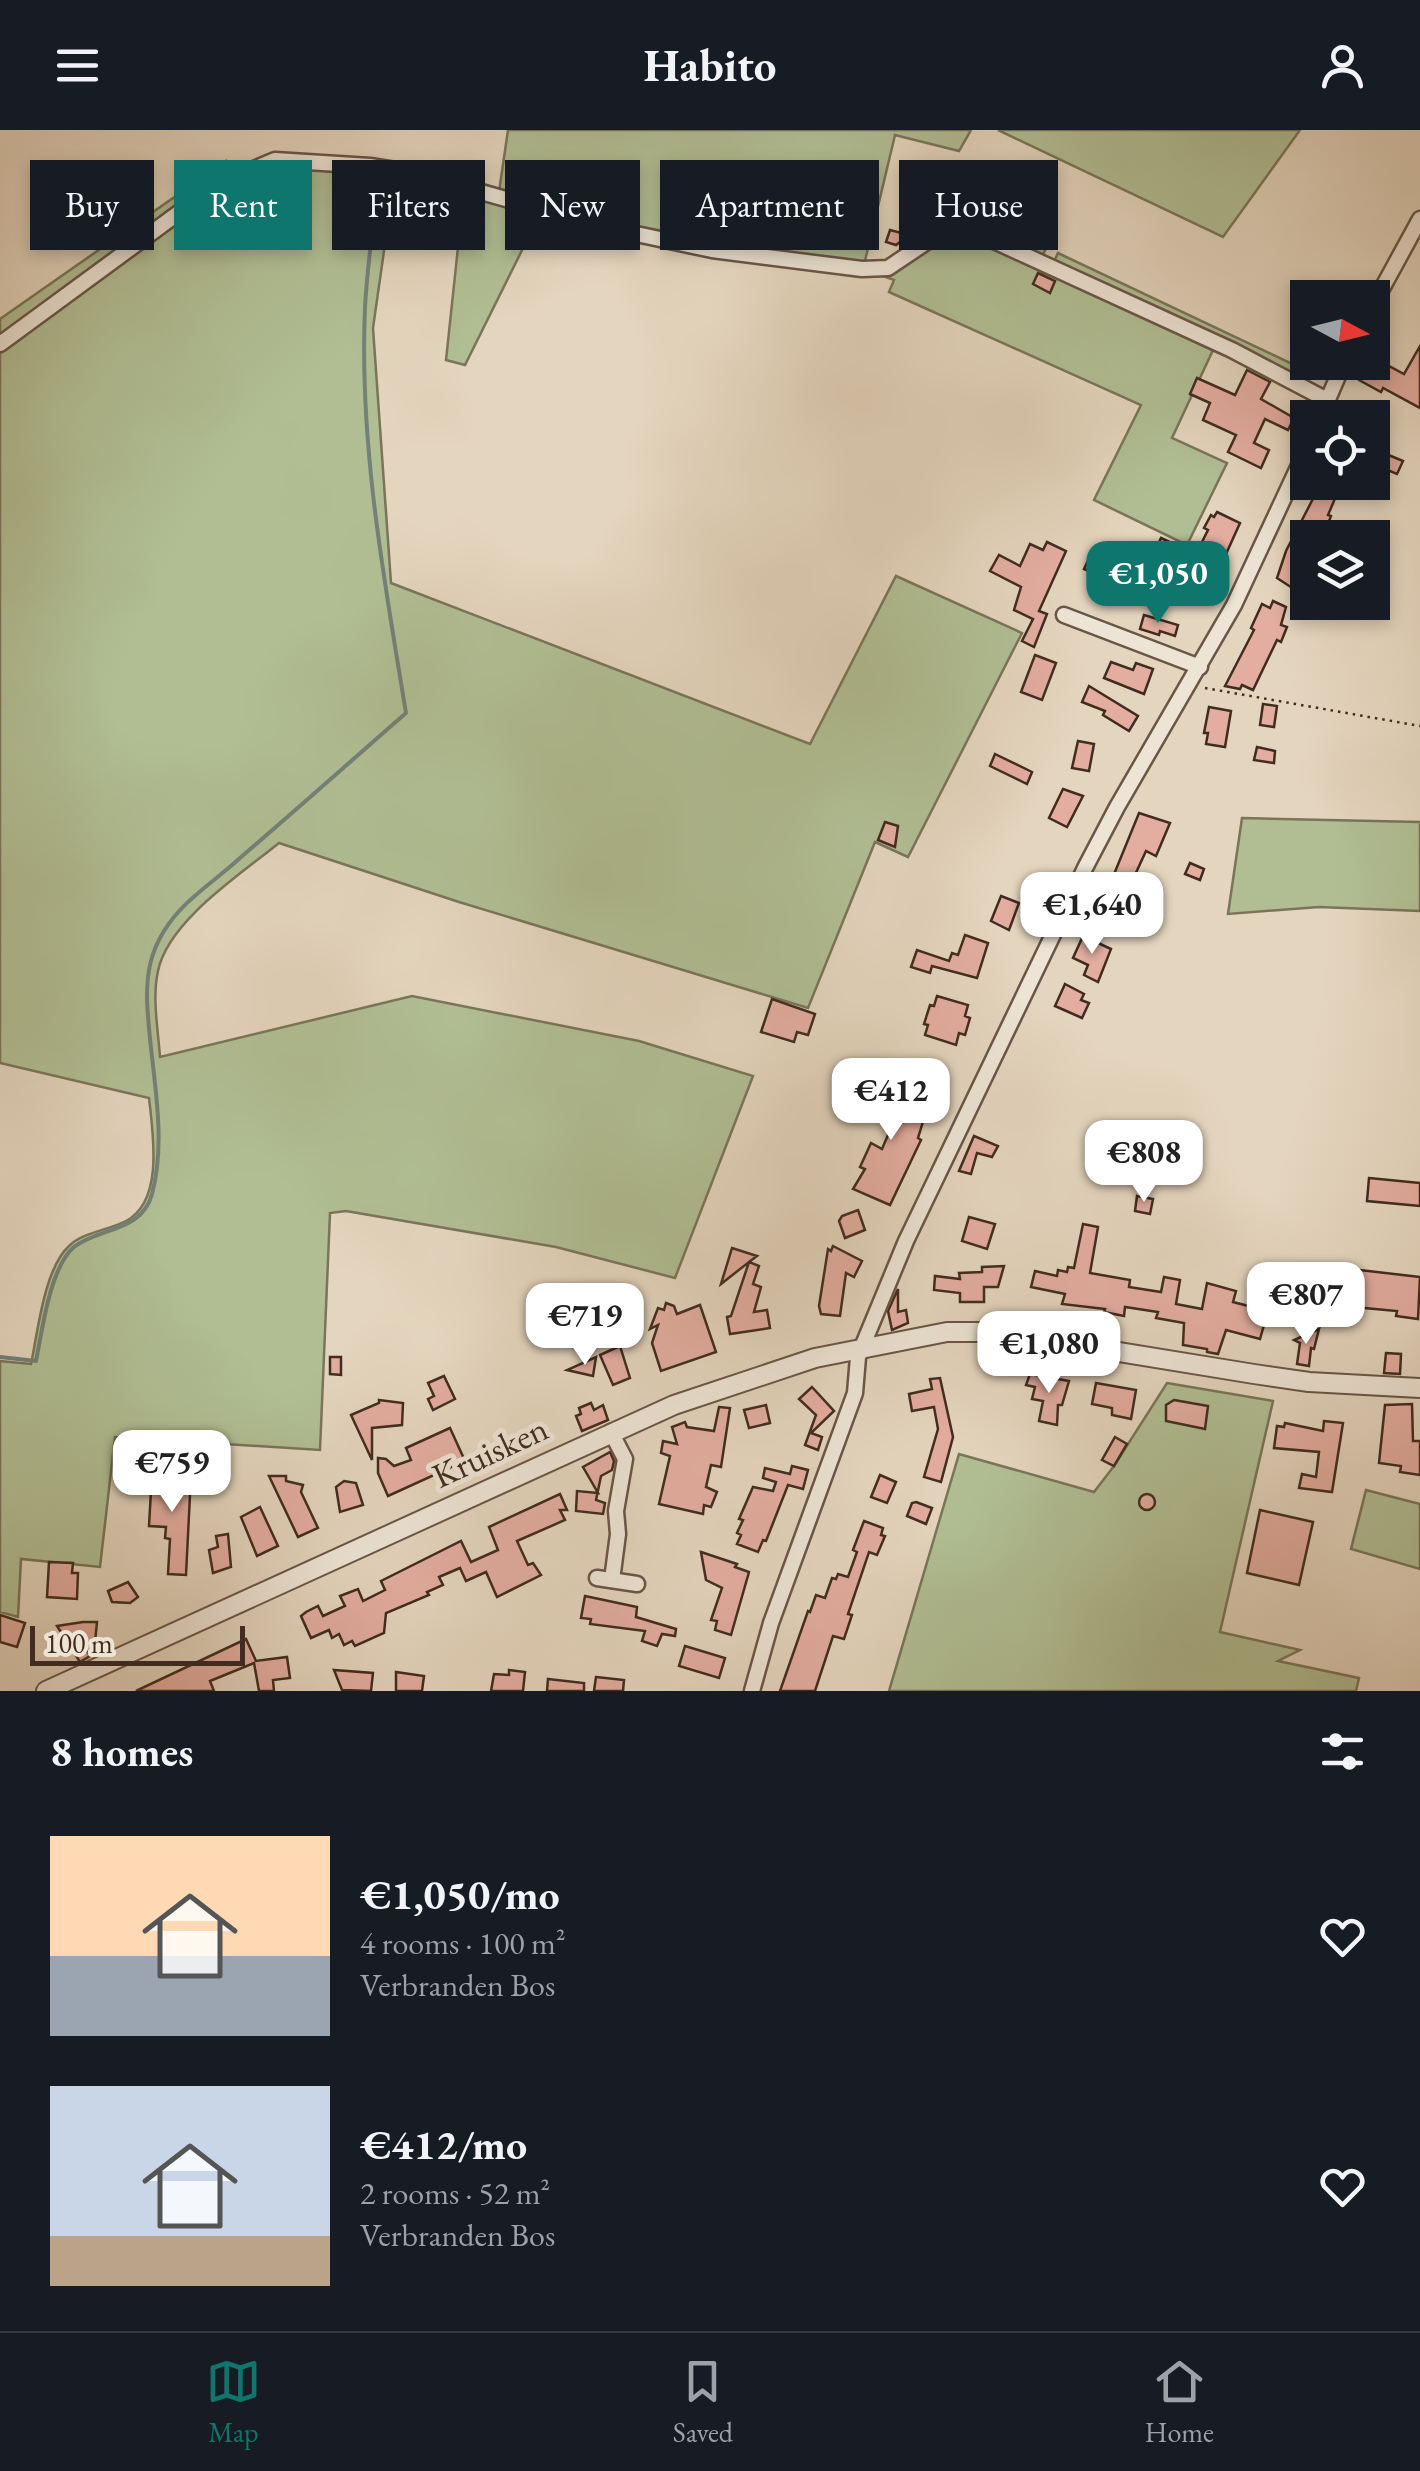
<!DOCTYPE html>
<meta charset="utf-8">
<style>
body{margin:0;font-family:"EB Garamond",serif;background:#242831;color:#f1f3f6;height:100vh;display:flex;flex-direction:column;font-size:38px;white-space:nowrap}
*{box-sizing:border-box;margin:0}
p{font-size:32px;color:#9ea1a6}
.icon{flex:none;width:55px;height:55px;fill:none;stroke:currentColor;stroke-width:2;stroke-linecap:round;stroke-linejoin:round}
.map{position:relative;height:1561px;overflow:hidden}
.panel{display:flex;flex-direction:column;background:#171b24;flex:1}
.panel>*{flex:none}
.top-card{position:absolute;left:30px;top:30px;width:1360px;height:90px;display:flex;gap:20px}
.needle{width:65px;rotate:97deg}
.tools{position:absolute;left:1290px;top:150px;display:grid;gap:20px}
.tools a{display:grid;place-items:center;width:100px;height:100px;border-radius:0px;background:#171b24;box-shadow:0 5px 15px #0003;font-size:50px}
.scale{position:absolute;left:30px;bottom:25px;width:215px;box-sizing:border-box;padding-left:10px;border:5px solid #422c1f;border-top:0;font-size:28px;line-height:35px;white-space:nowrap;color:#422c1f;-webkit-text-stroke:8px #ede4d5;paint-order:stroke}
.price{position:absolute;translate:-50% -85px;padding:0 22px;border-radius:20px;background:#fff;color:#222;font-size:32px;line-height:65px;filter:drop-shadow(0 2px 5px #0008)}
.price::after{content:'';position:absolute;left:50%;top:60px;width:30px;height:22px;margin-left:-15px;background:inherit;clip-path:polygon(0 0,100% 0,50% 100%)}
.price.on{background:#0f766e;color:#fff}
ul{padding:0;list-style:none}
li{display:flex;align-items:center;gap:30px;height:250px;padding:0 50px}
li span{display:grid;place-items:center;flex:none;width:280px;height:200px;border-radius:0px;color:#555}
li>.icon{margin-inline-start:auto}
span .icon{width:120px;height:120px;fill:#fffc;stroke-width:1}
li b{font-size:42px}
h2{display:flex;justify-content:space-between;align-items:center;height:120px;padding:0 50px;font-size:42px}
.chip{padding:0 35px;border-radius:0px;background:#171b24;box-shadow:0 5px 15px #0003;font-size:35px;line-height:90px}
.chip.on{background:#0f766e;color:#fff}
header{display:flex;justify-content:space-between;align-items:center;height:130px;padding:0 50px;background:#171b24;font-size:45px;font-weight:700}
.tab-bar{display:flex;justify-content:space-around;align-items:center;height:140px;border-top:2px solid #363941;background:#171b24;font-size:28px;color:#9ea1a6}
.tab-bar a{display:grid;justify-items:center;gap:5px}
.tab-bar .on{color:#0f766e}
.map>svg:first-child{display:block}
.green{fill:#b1be94;stroke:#7a755a;stroke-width:2.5}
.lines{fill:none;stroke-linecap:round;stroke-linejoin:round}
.stream{stroke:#748177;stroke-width:4}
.building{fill:#e3ada0;stroke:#422c1f;stroke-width:2.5}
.minor-casing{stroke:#6a5647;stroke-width:19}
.tertiary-casing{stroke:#6a5647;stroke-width:22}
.path{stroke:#422c1f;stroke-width:2.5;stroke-dasharray:2.5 5;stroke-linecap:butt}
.minor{stroke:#ede4d5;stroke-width:14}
.tertiary{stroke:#ede4d5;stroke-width:18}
.labels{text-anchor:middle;stroke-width:10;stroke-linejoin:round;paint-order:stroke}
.street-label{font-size:35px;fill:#422c1f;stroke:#ede4d5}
</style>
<header><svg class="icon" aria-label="menu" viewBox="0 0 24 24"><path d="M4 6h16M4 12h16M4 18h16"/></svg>Habito<svg class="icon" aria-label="person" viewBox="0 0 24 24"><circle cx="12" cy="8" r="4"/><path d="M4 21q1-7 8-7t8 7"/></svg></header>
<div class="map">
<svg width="1420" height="1561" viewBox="0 0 1420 1561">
<rect width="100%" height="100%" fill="#e4d5be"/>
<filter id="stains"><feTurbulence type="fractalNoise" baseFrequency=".002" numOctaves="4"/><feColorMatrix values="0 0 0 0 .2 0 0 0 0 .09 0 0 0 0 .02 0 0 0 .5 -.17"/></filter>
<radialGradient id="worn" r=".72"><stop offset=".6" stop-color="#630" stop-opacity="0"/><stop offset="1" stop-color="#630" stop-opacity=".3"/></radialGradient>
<g class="green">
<path d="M508,0H971L959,21L895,5L864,135C740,119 617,103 499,62Z"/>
<path d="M998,0H1300L1223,107Z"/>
<path d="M226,31L230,42L179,73L0,205V189Z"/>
<path d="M277,37L395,44L373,198L391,453L810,614L896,446L1022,503L908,727L875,712L808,878L459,772L279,713C241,744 168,791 158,841C152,868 158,899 160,927L412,866L639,911L753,946L675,1148L556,1117L346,1081L330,1083L320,1320L115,1307L100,1437L21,1429L18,1487L0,1482V1231L31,1234C38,1201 44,1139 69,1116C83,1102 109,1100 126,1091C164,1071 153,1004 149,968L0,933V223L221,61L257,41Z"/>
<path d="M464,61L539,86L465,235L446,230Z"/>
<path d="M979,84L988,86L1048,115L1041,128L972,96Z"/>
<path d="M945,103L973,106L1213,220L1172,308L1227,333L1187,415L1094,370L1141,275L889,162L894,150L880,145Z"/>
<path d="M1058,123L1303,239L1297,247L1053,134Z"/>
<path d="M1242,688L1420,692V781L1319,777L1228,784Z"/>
<path d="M1167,1253L1273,1271L1220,1502L1300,1520L1278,1531L1359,1548L1356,1561H889L959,1324L1094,1362L1114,1336Z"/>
<path d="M1366,1360L1420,1374V1439L1351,1419Z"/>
</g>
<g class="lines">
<path class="stream" d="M0,1227L36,1231C42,1201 50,1137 74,1117C100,1097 142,1102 152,1064C169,1000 148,930 147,866C147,842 151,822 164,801C183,770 214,752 240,728C296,680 351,631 406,583C384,449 359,314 365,178C367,135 374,91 379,48"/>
</g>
<g class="building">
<path d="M935,36L951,41L937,84L921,78Z"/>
<path d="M890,100L909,105L896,115L886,112Z"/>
<path d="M1038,143L1055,151L1050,163L1033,154Z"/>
<path d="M1420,216V278L1383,258L1381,262L1359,250L1366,232L1385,239L1387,235L1404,244Z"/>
<path d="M1247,240L1270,252L1261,269L1294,288L1288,300L1265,289L1254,313L1269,320L1261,338L1228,322L1236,305L1203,290L1210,273L1190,264L1197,248L1235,265Z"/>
<path d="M1386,324L1403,331L1397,344L1380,337Z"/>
<path d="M1303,352H1342L1328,385L1331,386L1324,404L1308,408V446L1300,463L1277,448L1286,421L1317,361Z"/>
<path d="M1217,382L1240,393L1226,424L1202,412L1208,400L1204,398L1211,385L1214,387Z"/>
<path d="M1161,408L1193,423L1184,449L1180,448L1176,458L1137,439L1148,415L1156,419Z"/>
<path d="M1047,412L1066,421L1039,481L1047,484L1034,517L1022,511L1033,489L1014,480L1021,457L990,441L999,425L1020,436L1030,414L1043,420Z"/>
<path d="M1090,426L1110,434L1104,447L1084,439Z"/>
<path d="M1273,471L1286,477L1281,495L1287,497L1281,512L1277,510L1253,560L1242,555L1240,559L1225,556L1254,500L1251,498L1262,474L1270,478Z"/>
<path d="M1308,472H1348L1341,487Z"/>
<path d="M1144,485L1178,495L1175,506L1160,501L1159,505L1140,499Z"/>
<path d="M1035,525L1056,533L1042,570L1021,562Z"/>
<path d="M1111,532L1133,540L1136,533L1153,539L1144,564L1104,548Z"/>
<path d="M1089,556L1138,586L1129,601L1103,585L1105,581L1082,572Z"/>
<path d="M1263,574L1277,576L1274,597L1260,595Z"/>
<path d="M1209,577L1231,581L1225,617L1206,614L1208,603H1204Z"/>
<path d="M1078,611L1094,614L1089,641L1072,638Z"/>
<path d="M1257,617L1275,621L1274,633L1254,630Z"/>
<path d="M995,624L1032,642L1027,654L990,636Z"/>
<path d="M1063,659L1083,666L1067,697L1049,688Z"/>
<path d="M1139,683L1170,693L1156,726L1146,721L1123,771L1125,772L1123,777L1127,779L1123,790L1093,779L1101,761L1106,764Z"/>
<path d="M885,692L898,696L895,717L878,710Z"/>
<path d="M1190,733L1204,739L1200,750L1185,744Z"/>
<path d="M1001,766L1019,773L1009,800L991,791Z"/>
<path d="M965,805L988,813L977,848L932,836L930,843L911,837L917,820L949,831L952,823L958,825Z"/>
<path d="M1083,806L1111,819L1098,852L1084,845L1088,835L1073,828Z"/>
<path d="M1065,854L1084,864L1081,870L1089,873L1082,888L1055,876Z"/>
<path d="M937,866L968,875L965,886L970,888L965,905L959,903L956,915L925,905L928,895L924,894L930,875L934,876Z"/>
<path d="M772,869L815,884L808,905L797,902L794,912L761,902Z"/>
<path d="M873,943L913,959L907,979L925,985L918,1008L921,1010L890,1075L853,1059L865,1039L860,1037L871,1013L882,1019L894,991L889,989L894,974L865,965Z"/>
<path d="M974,1006L998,1016L992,1027L977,1023L971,1044L959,1041Z"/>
<path d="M1369,1048L1420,1053V1076L1367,1071Z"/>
<path d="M1137,1066L1153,1069L1150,1084L1135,1081Z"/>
<path d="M858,1080L865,1100L845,1108L839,1091L842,1086Z"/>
<path d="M969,1087L995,1094L987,1119L962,1111Z"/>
<path d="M1083,1094L1098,1097L1090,1143L1130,1150L1129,1157L1161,1162L1164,1147L1180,1150L1176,1174L1202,1179L1207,1153L1236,1161L1233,1172L1268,1181L1260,1209L1226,1200L1218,1224L1207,1222V1219L1183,1215L1184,1193L1156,1188L1158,1182L1125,1177L1124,1186L1104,1182L1105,1179L1062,1174L1065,1164L1031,1157L1035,1141L1057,1146L1058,1140L1067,1142L1068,1137L1074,1138Z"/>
<path d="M833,1116L862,1131L854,1147L846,1143L840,1186L821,1184L819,1176L828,1119L831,1121Z"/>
<path d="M732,1118L757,1126L749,1132L759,1136L753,1154L761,1157L754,1182L767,1180L770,1198L730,1204L727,1187L731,1186L749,1132L721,1154Z"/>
<path d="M1004,1136L998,1157H984V1172H960V1163L934,1160L935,1146L960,1149L959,1143L982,1142V1137Z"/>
<path d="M1351,1139L1420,1147L1418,1189L1396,1186L1397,1181L1354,1177L1357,1153L1349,1152Z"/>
<path d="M898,1159V1182L906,1180L908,1193L892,1200L888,1181Z"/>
<path d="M624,1170L639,1204L618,1214L608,1190L620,1184Z"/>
<path d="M1313,1172L1326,1175L1322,1189L1309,1185Z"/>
<path d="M666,1173L674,1176L677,1184L700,1175L716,1222L661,1241L652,1213L658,1195L650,1199L658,1178L664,1180Z"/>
<path d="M1319,1199L1314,1219L1311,1218L1309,1236L1297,1234L1300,1213L1294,1210Z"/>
<path d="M620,1216L630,1248L613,1255L600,1225Z"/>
<path d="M1386,1223L1401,1224L1400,1244L1384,1243Z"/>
<path d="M330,1227H341V1245L330,1244Z"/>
<path d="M596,1227L593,1246L567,1240Z"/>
<path d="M1030,1244L1069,1251L1062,1275H1058L1057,1295L1039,1291L1043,1271L1032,1269L1035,1257L1026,1255Z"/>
<path d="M444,1246L455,1269L433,1280L428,1269L434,1266L428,1253Z"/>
<path d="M940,1248L953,1307L941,1352L924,1347L938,1299L934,1277L912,1281L909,1264L932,1259L930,1249Z"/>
<path d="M1096,1253L1136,1260L1131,1289L1112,1285V1278L1092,1274Z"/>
<path d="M812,1257L834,1281L811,1303L822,1307L818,1320L805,1315L816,1285L799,1269Z"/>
<path d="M379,1270L403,1273L402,1295L372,1298V1330L351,1285L379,1273Z"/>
<path d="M1174,1270L1208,1276L1205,1299L1166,1291V1275Z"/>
<path d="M591,1273L594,1280L603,1275L608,1290L582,1301L576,1286L581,1284L579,1278Z"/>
<path d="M1412,1274L1413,1311H1420V1345L1400,1342L1401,1336L1379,1333L1385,1275Z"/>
<path d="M766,1275L770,1293L749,1298L744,1280Z"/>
<path d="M719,1277L730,1278L721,1337L711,1335L706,1357L717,1362L711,1377L704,1375L703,1384L659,1374L670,1326L661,1323L663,1311L677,1314L672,1297L685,1292L687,1297L714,1301Z"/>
<path d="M1324,1291L1343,1293L1332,1362L1299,1358L1302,1344L1316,1347L1319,1322L1274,1318L1277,1296L1284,1297L1285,1293L1323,1301Z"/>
<path d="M450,1298L465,1331L388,1366L378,1343V1328L386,1329L394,1336L411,1330L406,1318Z"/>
<path d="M1115,1307L1127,1314L1114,1336L1102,1330Z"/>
<path d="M610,1322L614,1331L612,1340L601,1346L596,1370L605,1373L603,1384L576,1381L577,1361L598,1363L583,1337Z"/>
<path d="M792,1336L808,1340L803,1359L788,1355L766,1411L763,1410L758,1422L737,1414L741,1405L737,1403L743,1390L739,1389L753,1357L773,1361L776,1352L763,1348L765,1338L790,1344Z"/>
<path d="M152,1343L191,1345L186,1445L168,1444L170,1409L165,1408L166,1397L149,1396Z"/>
<path d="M880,1345L896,1352L887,1373L871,1367Z"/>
<path d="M269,1346H286V1351L303,1355L301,1362L318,1398L298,1407Z"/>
<path d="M344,1351L356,1353L363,1375L340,1382L336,1357Z"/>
<circle cx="1147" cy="1372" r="8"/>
<path d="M560,1364L567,1380H560L565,1390L517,1411L528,1435L533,1433L541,1445L497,1467L486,1442L466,1451L460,1438L439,1447L443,1455L427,1462L429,1465L386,1483L384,1503L355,1516L352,1511L344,1515L339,1504L332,1508L329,1500L311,1508L301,1486L306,1482L318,1476L323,1486L345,1476L340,1466L358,1459L363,1471L385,1460L381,1451L461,1411L471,1432L498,1420L489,1397Z"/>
<path d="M916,1372L932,1378L926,1394L907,1386L912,1373Z"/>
<path d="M260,1377L278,1416L257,1426L241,1387Z"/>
<path d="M1260,1380L1313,1392L1299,1455L1247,1443Z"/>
<path d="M864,1391L883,1398L881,1405L885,1406L877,1425L869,1422L848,1484L852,1485L844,1509L833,1506L815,1561H780L808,1481L810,1482L816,1465L825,1468L832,1448L836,1449L838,1444L848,1447L857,1422L853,1420Z"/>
<path d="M228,1404L231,1437L213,1443L209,1420L218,1417L216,1406Z"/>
<path d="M701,1422L737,1434L735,1437L749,1442L731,1505L715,1500L717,1491L711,1490L722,1458L706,1450Z"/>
<path d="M49,1432L73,1433L72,1443H78L77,1469L47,1467Z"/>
<path d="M128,1452L138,1467L130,1473L112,1472L108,1461Z"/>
<path d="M585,1466L637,1477L636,1487L676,1499L675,1506L662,1504L657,1516L642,1511L645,1501L590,1494L591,1489L581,1488Z"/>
<path d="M0,1485L25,1493L17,1517L0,1512Z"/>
<path d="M83,1492H97L95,1512L80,1511L90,1526L80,1532L57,1496Z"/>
<path d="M246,1509L256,1531L287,1527L290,1548L273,1550L274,1561H259L254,1533L210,1551L214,1561H136Z"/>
<path d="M685,1516L725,1528L719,1548L679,1536Z"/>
<path d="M334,1540L373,1543L371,1561L342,1560Z"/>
<path d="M509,1540L525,1542L523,1561H491L494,1544L509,1545Z"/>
<path d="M396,1542L424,1546L422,1561H396Z"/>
<path d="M596,1547L624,1550L623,1561H594Z"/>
<path d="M548,1549L584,1553V1561H547Z"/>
</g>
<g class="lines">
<defs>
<g id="minor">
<path d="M1372,177L1420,89"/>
<path d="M0,214L218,54L275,30L370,36L414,43L608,98L712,120L862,139L888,138L943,101L970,100L1232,220L1327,270"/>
<path d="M1320,288L1344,232"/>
<path d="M1064,485L1200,537"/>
<path d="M611,1302L625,1329L616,1381L618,1404L612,1450"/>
<path d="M597,1448L637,1454"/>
<path d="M752,1561L771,1493L855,1263L858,1227L906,1111L1085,738L1117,677L1234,475L1308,316"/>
</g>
<path id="tertiary" d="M46,1561L674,1275L815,1228L947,1202H996L1254,1244L1309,1252L1420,1258"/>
</defs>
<use href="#minor" class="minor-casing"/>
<use href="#tertiary" class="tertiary-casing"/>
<path class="path" d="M1205,558L1420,596"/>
<use href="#minor" class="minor"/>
<use href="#tertiary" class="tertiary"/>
</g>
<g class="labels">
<g class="street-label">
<text transform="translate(490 1322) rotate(-25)" y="12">Kruisken</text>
</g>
</g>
<rect width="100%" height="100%" filter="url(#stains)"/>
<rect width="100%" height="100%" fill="url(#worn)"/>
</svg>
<div class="tools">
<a><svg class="needle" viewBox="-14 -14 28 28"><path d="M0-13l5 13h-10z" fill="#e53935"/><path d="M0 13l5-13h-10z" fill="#9ea1a6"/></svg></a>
<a><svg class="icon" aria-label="locate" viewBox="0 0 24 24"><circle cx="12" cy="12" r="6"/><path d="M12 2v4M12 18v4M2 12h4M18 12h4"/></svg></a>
<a><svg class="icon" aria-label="layers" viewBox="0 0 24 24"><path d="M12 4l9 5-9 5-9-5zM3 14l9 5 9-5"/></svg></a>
</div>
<div class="scale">100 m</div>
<b class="price on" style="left:1158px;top:496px">€1,050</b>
<b class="price" style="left:1092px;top:827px">€1,640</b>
<b class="price" style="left:891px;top:1013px">€412</b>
<b class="price" style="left:1144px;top:1075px">€808</b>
<b class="price" style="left:1306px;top:1217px">€807</b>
<b class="price" style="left:585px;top:1238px">€719</b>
<b class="price" style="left:1049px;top:1266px">€1,080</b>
<b class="price" style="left:172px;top:1385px">€759</b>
<div class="top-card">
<a class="chip">Buy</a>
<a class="chip on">Rent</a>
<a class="chip">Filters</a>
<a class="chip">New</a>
<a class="chip">Apartment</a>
<a class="chip">House</a>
</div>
</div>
<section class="panel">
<h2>8 homes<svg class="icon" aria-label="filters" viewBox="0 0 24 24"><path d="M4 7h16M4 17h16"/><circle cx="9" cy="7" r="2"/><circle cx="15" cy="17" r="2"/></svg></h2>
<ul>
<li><span style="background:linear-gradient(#ffd9b3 60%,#9aa5b1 0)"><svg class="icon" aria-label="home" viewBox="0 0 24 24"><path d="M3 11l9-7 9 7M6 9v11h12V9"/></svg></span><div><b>€1,050/mo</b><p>4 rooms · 100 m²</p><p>Verbranden Bos</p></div><svg class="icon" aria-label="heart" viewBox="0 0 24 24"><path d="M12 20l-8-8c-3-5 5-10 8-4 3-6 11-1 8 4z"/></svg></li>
<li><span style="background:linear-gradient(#c9d6e8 75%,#b9a48a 0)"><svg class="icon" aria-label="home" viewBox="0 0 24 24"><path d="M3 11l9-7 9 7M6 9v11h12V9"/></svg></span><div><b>€412/mo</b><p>2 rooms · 52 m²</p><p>Verbranden Bos</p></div><svg class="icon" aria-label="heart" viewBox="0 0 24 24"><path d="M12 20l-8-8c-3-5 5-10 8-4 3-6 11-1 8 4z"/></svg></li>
</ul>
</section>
<nav class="tab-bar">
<a class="on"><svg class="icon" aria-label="map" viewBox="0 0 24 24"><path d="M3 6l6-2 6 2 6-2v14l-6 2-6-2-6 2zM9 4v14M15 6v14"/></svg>Map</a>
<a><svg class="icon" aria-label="saved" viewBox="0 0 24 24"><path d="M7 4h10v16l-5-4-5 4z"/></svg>Saved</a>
<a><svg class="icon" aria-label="home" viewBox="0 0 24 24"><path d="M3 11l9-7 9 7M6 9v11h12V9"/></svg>Home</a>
</nav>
